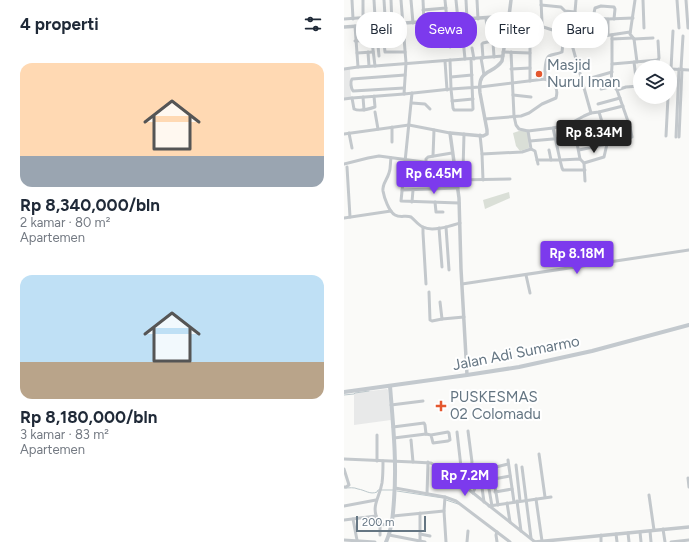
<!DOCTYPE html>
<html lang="id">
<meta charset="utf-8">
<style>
body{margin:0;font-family:Figtree,sans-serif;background:#f6f6f7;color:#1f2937;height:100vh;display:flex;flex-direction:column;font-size:15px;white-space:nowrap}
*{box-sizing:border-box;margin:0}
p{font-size:13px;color:#747a83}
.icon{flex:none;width:22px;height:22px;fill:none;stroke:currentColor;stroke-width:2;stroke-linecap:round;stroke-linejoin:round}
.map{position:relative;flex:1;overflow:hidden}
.side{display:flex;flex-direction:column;background:#fff;width:344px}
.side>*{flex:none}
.guide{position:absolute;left:12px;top:12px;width:273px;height:36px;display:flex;gap:8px}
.tools{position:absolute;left:289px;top:60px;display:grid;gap:8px}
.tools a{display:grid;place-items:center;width:44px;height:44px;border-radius:50%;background:#fff;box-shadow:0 4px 16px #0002;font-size:20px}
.scale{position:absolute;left:12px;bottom:10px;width:70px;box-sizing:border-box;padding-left:4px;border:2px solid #657683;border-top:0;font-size:11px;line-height:14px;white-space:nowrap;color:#657683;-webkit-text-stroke:3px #fff;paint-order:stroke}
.price{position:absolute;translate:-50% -34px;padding:0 9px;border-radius:4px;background:#7c3aed;color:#fff;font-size:13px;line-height:26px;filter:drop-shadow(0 1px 2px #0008)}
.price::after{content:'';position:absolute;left:50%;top:24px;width:12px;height:9px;margin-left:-6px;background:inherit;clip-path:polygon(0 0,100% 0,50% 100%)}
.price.current{background:#222;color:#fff}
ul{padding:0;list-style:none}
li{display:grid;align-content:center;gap:8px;height:212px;padding:0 20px}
li span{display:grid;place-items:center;height:124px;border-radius:12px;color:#555}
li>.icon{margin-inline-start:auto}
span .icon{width:72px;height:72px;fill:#fffc;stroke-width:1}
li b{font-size:17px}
h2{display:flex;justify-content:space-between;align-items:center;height:48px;padding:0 20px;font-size:17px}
.chip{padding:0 14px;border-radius:16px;background:#fff;box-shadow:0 4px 16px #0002;font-size:14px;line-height:36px}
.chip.current{background:#7c3aed;color:#fff}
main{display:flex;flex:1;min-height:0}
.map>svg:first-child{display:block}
.built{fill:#e8e9e9}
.green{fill:#dadfd7}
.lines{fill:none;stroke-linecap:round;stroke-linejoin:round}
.stream{stroke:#bbc7cb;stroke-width:1}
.minor{stroke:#c3c8cc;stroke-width:3}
.tertiary{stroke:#c3c8cc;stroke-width:3.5}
.secondary{stroke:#c3c9ce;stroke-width:4}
.poi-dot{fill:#e4572e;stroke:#fff;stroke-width:1.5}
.labels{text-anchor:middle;stroke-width:4;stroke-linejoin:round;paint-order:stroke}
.poi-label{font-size:15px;fill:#657683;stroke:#fff;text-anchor:start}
.street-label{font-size:15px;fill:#657683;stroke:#fff}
</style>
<main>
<section class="side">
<h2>4 properti<svg class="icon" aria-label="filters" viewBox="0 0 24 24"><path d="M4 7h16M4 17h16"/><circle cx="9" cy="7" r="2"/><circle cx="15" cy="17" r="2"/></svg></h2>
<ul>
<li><span style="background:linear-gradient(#ffd9b3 75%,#9aa5b1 0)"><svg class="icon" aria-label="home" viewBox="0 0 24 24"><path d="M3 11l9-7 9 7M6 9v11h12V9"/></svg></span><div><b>Rp 8,340,000/bln</b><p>2 kamar · 80 m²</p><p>Apartemen</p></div></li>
<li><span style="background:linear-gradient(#bfe0f5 70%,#b9a48a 0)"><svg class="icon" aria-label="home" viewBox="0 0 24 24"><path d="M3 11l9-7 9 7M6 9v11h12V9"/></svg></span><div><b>Rp 8,180,000/bln</b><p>3 kamar · 83 m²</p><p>Apartemen</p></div></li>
</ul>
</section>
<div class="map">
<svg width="345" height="542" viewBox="0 0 345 542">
<rect width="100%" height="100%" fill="#fafaf8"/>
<g class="built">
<path d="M0,69H6L7,97L0,98Z"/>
<path d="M43,389L44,390L47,420L10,425V393Z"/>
</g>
<g class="green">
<path d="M175,131H184L185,148L176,151L172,146L169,133Z"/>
<path d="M165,192L166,198L141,209L139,200Z"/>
</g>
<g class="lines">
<g class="stream">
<path d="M0,395L10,394L11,393L25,391"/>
<path d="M1,488C5,488 10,487 14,489C21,490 26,495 33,492L34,490H50"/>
<path d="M53,491L99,498"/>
<path d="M102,500L114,504"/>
</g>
<g class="minor">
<path d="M8,0L9,19"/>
<path d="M19,0V18"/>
<path d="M30,0L31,17"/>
<path d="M47,0L48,24"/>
<path d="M57,0L62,63L60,94L107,89L106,60"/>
<path d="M67,0L69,23"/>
<path d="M79,0L80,22"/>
<path d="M101,0L103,20"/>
<path d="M112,0L114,20"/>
<path d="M122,0L123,19"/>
<path d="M133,0L134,19"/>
<path d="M197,0L198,23V27"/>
<path d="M291,0L286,34L290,39L309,38"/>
<path d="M299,0L300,28"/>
<path d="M333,0L335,28"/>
<path d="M342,0L344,28"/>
<path d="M197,5L217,7L221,11L231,12"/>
<path d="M79,10L102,8"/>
<path d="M165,16L218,33L223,34L226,33L236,37L246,38L286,32"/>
<path d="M230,16L264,19L289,18"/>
<path d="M142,18L144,36"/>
<path d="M249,18L251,8L257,6L270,7L271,9L270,19"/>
<path d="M0,19L41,16L40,0"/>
<path d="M117,19L121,59"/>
<path d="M264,19V35"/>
<path d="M102,21L104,46L106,47L107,45L105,20"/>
<path d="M79,22L80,43"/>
<path d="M26,25L31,66L159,56"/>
<path d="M32,25L35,56"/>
<path d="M11,26L14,67L31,66"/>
<path d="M226,33L231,12L232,0"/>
<path d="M225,34L247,113"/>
<path d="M268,35V64L314,60L317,67"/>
<path d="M268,39L289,38"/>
<path d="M290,39L293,62"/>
<path d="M60,40L41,42L40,43L41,52H61"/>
<path d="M11,41L28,40"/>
<path d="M314,41L315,58L314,60"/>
<path d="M128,48L130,59"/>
<path d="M24,52L25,66"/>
<path d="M159,52L186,53"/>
<path d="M13,53L29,52"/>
<path d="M137,58L140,75"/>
<path d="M139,58L138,44L139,43L148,41L149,42L150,57"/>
<path d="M127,59L129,109L128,110H110L109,108L107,89L136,87L201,79C210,84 215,87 212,98L198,104L185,113L177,116L141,119"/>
<path d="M101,61L103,90"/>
<path d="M290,62L293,86"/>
<path d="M268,64C268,74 265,82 273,90"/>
<path d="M0,69L14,67"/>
<path d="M167,69L186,68"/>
<path d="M327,69L329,31"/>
<path d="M327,69L345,70"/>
<path d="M337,69L339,36"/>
<path d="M107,77L128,75"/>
<path d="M247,78L268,72"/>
<path d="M201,79C201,74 200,60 205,56C208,54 214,54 218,52L220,34"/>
<path d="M186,81V23"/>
<path d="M60,88L9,91C7,88 6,82 8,79L61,75"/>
<path d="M257,89L270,86"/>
<path d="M68,93L57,201L115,203"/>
<path d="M169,95L187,97"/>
<path d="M30,96L31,107C25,109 16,112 10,109L8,98L60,94"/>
<path d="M19,97L20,110"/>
<path d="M0,99L8,98"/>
<path d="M108,101L129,99"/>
<path d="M68,103L81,104L86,109"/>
<path d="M254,104L276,98"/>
<path d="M31,112L34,129"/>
<path d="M229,122L236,159"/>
<path d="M184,131L209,128L218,126L229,122L240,116L247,113L255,112L279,106"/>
<path d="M5,133L8,148"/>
<path d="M0,134L65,125L106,133"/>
<path d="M136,135L138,154L139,180"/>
<path d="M322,136L324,97"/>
<path d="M332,137L335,69"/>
<path d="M335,137L338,69"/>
<path d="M186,141L232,137L286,127"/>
<path d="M48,142V127"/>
<path d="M187,149L191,151L194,164"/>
<path d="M205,150L207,160"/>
<path d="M235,150L263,144L261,132L255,112"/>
<path d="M138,154L178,152L187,149L184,131L175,129L172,125L170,116L167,52"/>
<path d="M89,156L90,130"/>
<path d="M47,158C46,163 47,168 45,173C43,180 38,184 39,191C40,197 45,212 51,215C56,218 62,215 67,217C71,220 74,225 79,227C88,232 106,226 116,223"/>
<path d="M193,160H216L209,128"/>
<path d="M240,163L236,159L216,160L218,168L219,170H241"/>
<path d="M0,164L24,158L35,156L80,162H82V159L84,157L108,153"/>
<path d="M3,167L6,217"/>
<path d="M111,170H119L120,134"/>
<path d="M99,174L112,172"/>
<path d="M113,180L166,179"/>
<path d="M241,181L240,163L260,157L263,144L288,137L286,127L273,90L282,87L296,86"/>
<path d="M58,190L114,188"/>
<path d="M68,202L69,190"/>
<path d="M91,202L92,212H99"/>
<path d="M0,218L47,211"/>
<path d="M102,227L105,270"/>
<path d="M79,228V233L82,284"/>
<path d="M95,228L98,267"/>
<path d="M182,275L186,293"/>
<path d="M118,284L345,250"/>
<path d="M85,292L86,320L88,321L98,319"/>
<path d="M96,302L98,319L120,317"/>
<path d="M47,405L79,401"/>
<path d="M49,427L80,423L81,425L82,434"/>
<path d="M124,431L128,462L127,466L131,488L129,493"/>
<path d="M113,432L117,467L116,468L119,485"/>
<path d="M33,435V461"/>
<path d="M50,438L82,434L87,435L104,432L105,433L106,440L104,441L89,443L87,435"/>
<path d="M67,440L69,462"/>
<path d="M195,454L201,497"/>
<path d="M0,459L69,462L87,463L119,485L191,542"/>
<path d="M164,460L170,502"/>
<path d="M39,461C39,468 39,476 38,483C35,500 26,506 35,523L41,525H48"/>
<path d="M172,465L176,501"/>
<path d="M135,466L140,502"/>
<path d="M178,467L187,538"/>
<path d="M0,469L5,485L2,487H0"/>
<path d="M344,478L345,487"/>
<path d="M150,479L166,476"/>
<path d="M51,488L101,497L112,501L137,520L166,542"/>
<path d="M145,489L148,506"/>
<path d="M151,492L168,489"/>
<path d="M83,494L84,462"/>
<path d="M305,495L310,530"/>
<path d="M101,497L100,511L102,542"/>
<path d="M192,499L198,541"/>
<path d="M173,501L177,531"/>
<path d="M163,503L166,522"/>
<path d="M154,505L148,468L164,464"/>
<path d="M0,506L32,500"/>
<path d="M145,506L207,497"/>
<path d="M49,516L100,511"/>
<path d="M9,519L13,540"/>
<path d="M0,520L32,516"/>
<path d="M319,529L321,542"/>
<path d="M306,531L307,542"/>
<path d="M296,532L297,542"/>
<path d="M284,533L285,542"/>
<path d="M76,534L86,536"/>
<path d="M272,534L273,542"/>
<path d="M36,535V524"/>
<path d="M45,535L81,542"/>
<path d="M257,535V542"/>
<path d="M0,540L31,542"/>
<path d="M76,541V513"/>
<path d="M123,542L124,531"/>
<path d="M153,542L152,535L153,532"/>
<path d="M327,542L345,540"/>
</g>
<g class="tertiary">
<path d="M0,27L165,16"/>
<path d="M123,375L117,269L115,198L106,133L139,136L143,134V130L136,93C133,68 149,75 158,61L165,16L167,0"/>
<path d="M191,542L345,527"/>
</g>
<g class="secondary">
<path d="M0,392L123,375L175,367L248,351L345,325"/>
<path d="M42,542C48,529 49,515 50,500C53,462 49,424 46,386"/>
</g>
</g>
<g class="poi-dot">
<circle cx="195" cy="74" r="4"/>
<path d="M95 400h4v4h4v4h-4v4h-4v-4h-4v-4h4z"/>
</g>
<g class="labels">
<g class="poi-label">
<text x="203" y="70">Masjid<tspan x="203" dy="17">Nurul Iman</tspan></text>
<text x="106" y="402">PUSKESMAS<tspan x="106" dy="17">02 Colomadu</tspan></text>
</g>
<g class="street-label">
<text transform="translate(172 353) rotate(-11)" y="5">Jalan Adi Sumarmo</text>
</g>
</g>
</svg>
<div class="tools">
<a><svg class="icon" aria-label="layers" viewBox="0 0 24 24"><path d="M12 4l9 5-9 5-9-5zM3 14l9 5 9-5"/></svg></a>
</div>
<div class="scale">200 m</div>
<b class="price current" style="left:250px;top:154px">Rp 8.34M</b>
<b class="price" style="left:90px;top:195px">Rp 6.45M</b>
<b class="price" style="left:233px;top:275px">Rp 8.18M</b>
<b class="price" style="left:121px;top:497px">Rp 7.2M</b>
<div class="guide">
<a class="chip">Beli</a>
<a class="chip current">Sewa</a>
<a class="chip">Filter</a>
<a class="chip">Baru</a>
</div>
</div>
</main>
